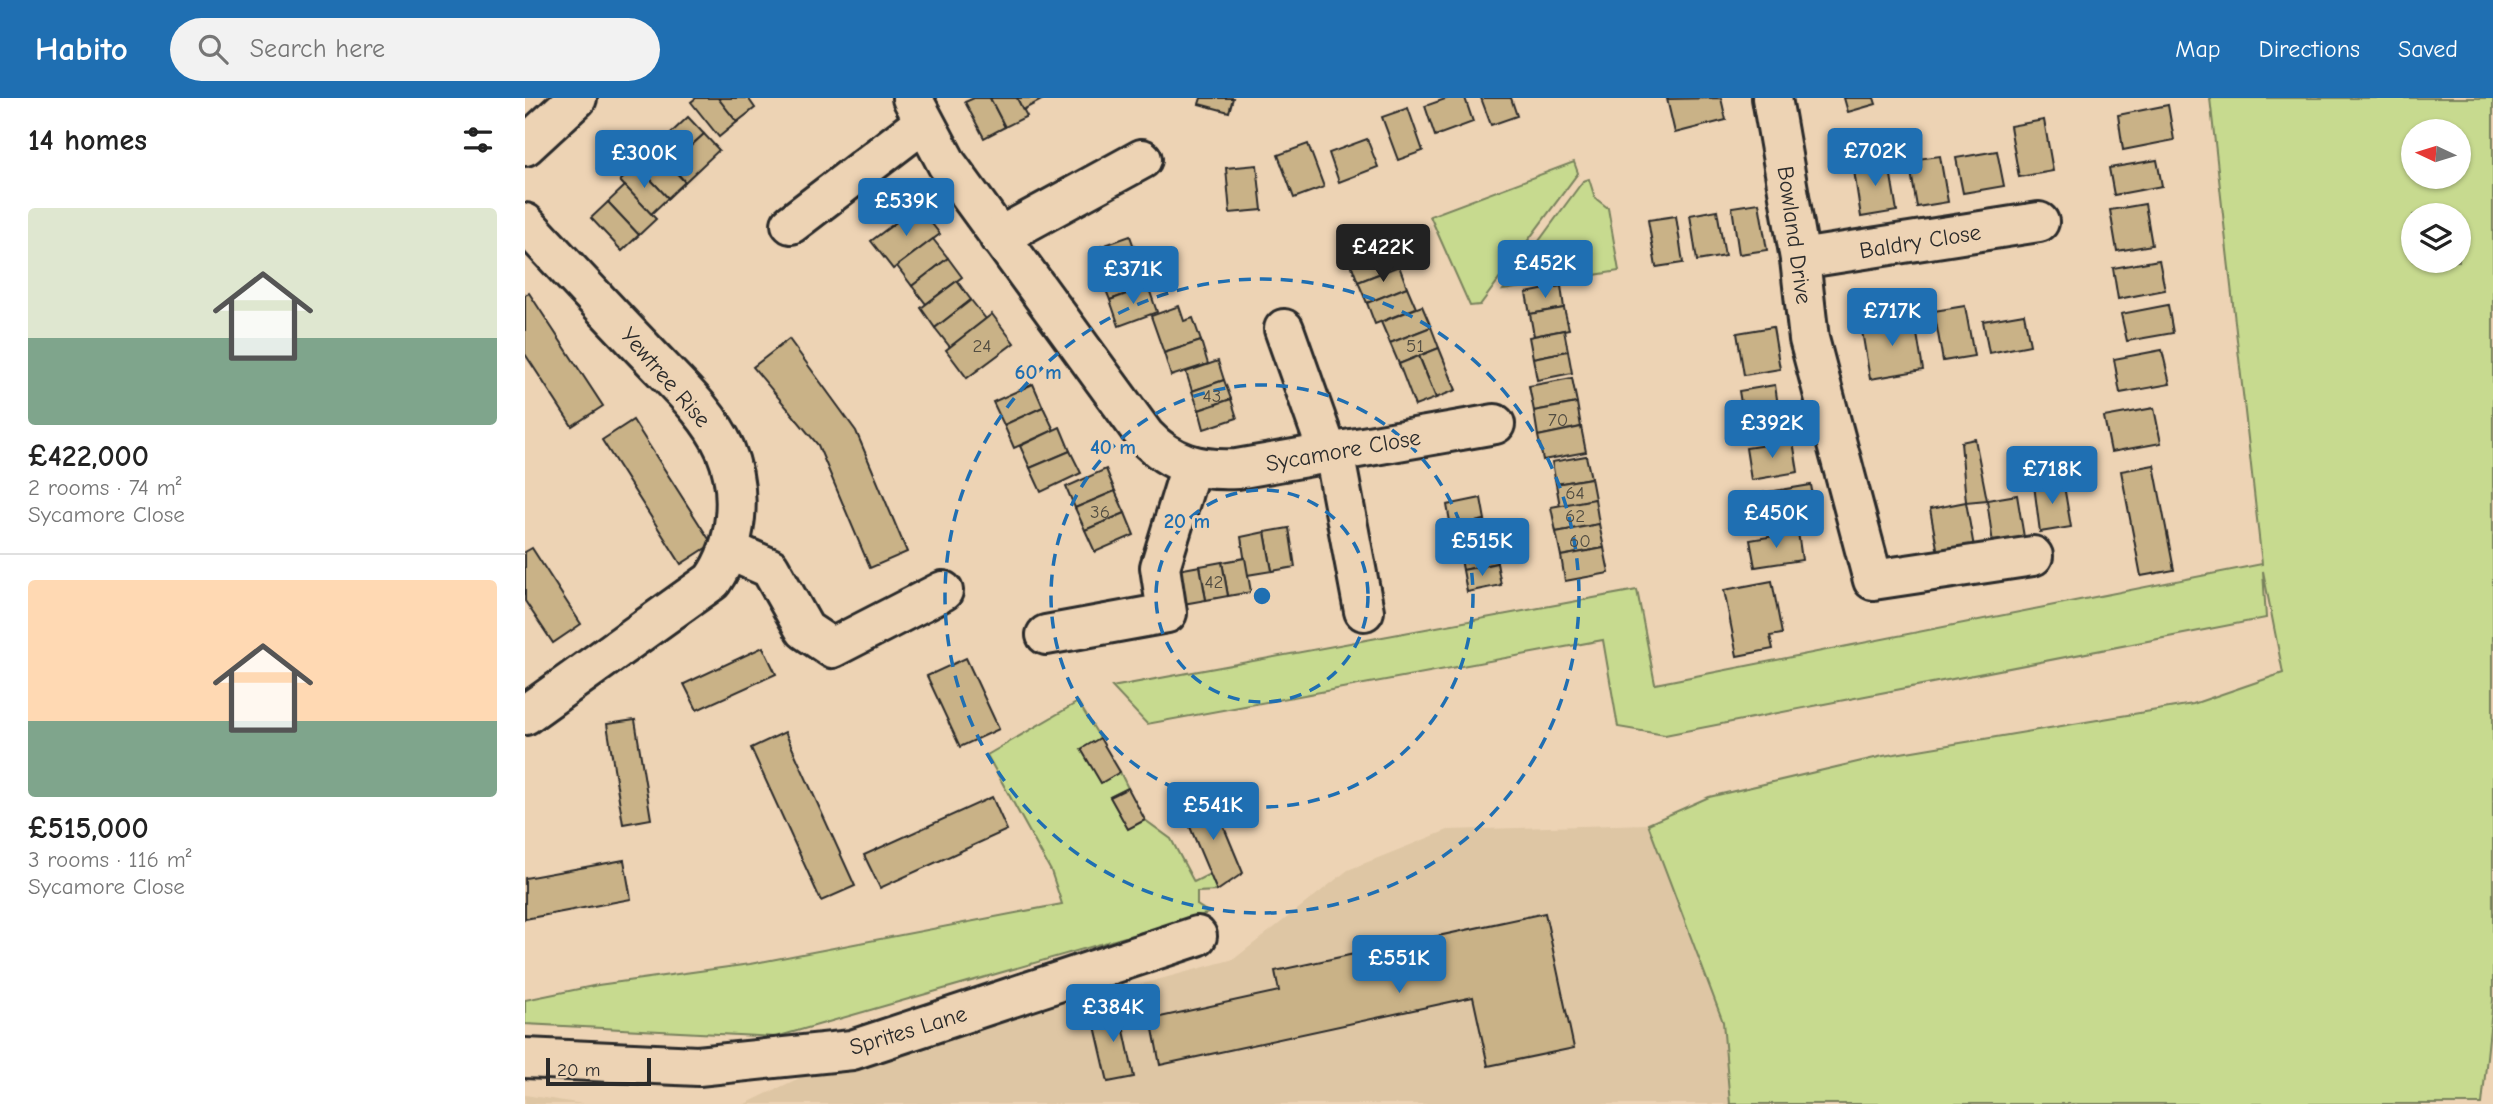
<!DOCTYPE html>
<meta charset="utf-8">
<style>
body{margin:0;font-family:"Comic Neue",sans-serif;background:#f2f2f2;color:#222;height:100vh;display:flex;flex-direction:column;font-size:26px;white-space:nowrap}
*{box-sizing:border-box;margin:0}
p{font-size:23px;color:#767676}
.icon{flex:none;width:38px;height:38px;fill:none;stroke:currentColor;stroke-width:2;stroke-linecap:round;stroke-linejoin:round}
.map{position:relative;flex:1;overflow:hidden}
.panel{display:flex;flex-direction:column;background:#fff;width:525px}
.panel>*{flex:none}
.needle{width:46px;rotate:274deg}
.buttons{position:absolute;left:1876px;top:21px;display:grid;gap:14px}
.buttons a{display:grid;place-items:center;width:70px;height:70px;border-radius:50%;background:#fff;box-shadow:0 2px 5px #0004;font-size:35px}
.scale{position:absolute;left:21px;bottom:18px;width:105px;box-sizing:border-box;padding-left:7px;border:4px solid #2b2b2b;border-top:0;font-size:19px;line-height:24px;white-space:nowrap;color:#2b2b2b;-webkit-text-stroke:5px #edd3b4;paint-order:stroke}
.price{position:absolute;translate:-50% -60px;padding:0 16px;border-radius:7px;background:#1f6fb2;color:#fff;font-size:23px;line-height:46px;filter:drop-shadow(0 2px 4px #0008)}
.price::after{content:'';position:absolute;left:50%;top:42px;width:21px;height:16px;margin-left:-10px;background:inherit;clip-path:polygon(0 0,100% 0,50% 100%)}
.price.on{background:#222;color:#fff}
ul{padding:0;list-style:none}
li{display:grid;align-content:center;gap:14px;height:371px;padding:0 28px}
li+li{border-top:2px solid #e0e0e0}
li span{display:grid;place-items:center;height:217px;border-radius:7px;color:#555}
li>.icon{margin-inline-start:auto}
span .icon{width:126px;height:126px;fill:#fffc;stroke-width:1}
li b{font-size:30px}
h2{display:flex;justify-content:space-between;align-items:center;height:84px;padding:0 28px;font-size:30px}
header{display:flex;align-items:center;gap:42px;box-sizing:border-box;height:98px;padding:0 35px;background:#1f6fb2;color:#fff}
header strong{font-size:33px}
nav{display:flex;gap:38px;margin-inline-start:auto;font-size:24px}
.search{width:490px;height:63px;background:#f2f2f2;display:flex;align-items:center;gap:18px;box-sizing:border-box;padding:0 24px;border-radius:38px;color:#767676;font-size:26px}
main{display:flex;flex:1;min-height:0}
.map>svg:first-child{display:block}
.built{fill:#dec6a4}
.green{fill:#c7da8f;stroke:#79825d;stroke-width:2;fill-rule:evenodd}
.building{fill:#c9b287;stroke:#2b2b2b;stroke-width:2}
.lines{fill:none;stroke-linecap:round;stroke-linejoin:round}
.minor-casing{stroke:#2b2b2b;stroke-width:44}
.minor{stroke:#edd3b4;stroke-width:38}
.ring{fill:none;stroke:#1f6fb2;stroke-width:3.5;stroke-dasharray:12 9}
.labels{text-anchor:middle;stroke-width:6;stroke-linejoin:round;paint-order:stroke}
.number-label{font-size:19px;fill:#524d42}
.street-label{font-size:23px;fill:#2b2b2b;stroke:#edd3b4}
.centre{fill:#1f6fb2;stroke:#edd3b4;stroke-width:3.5}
.ring-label{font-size:21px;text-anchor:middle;font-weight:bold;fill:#1f6fb2;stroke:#edd3b4;stroke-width:6;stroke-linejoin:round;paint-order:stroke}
</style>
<header>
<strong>Habito</strong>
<div class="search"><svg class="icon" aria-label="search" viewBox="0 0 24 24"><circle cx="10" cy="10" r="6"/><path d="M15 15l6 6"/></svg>Search here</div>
<nav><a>Map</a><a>Directions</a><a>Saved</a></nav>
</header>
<main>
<section class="panel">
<h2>14 homes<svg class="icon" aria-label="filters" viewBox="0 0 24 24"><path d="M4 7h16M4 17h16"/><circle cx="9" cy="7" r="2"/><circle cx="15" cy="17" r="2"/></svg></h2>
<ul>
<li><span style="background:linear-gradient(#dfe7d0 60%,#7fa58c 0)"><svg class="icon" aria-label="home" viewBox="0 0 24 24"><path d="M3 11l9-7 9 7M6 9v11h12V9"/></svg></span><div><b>£422,000</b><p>2 rooms · 74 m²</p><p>Sycamore Close</p></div></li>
<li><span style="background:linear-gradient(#ffd9b3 65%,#7fa58c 0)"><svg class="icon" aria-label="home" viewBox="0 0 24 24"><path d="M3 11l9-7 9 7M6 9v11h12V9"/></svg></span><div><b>£515,000</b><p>3 rooms · 116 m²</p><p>Sycamore Close</p></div></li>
</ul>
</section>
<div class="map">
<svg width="1968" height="1006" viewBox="0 0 1968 1006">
<rect width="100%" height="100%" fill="#edd3b4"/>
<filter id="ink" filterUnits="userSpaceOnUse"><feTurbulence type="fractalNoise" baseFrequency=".0143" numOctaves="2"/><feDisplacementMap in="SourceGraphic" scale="14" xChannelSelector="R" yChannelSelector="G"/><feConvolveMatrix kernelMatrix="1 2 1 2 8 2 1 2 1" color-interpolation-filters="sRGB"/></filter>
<g filter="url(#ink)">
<g class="built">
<path d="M1123,726L1198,924L1205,1006H220L347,945L562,901L709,861L823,772L923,732Z"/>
<path d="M0,997L58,1006H0Z"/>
</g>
<g class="green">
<path d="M1685,0H1968V902L1957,1006H1205L1198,924L1123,726L1184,699L1358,658L1668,606L1758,575L1738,473L1741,520L1140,637L1093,629L1078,542L622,626L587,589L1112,492L1130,586L1737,466ZM1888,33H1934V79H1888ZM1888,117H1934V163H1888Z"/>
<path d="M1049,64L1053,75L955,207L945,208L905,118Z"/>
<path d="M1064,81L1070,100L1083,110L1094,173L978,192L1058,83Z"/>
<path d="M553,604L575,640L557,651L576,685L595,674L603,690L585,699L603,731L620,722L646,741L669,784L685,776L692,793L672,794V807L684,815L251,939L0,926V902L73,887L225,866L537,806L526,773L462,657Z"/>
</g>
<g class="building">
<path d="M171,0H193L212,24L194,39L166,4Z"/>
<path d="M193,0H223L230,10L212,24Z"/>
<path d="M449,0H465L480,29L459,40L440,4Z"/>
<path d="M465,0H492L502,18L480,29Z"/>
<path d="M492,0H520L498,12Z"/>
<path d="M676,0H708L704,14L674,6Z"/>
<path d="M923,0H940L948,24L910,38L900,8Z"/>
<path d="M956,0H986L992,18L966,27Z"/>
<path d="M1196,0L1201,22L1150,35L1142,1Z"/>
<path d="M1319,0H1349L1351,6L1323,14Z"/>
<path d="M1643,7L1649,42L1598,52L1593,17Z"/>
<path d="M883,10L898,53L873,62L857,19Z"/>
<path d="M163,19L179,36L145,67L129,51Z"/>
<path d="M1519,22L1528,73L1494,79L1485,28Z"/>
<path d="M179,36L194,52L160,84L145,67Z"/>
<path d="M842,41L853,69L814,84L804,55Z"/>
<path d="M783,46L799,89L769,100L753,57Z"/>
<path d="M129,51L160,84L143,100L112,67Z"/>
<path d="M1472,53L1479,88L1438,95L1431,60Z"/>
<path d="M1415,58L1423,104L1392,109L1384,62Z"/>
<path d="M1363,60L1372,113L1336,119L1328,66Z"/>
<path d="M1632,62L1637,88L1589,97L1584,70Z"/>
<path d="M112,67L143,100L126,116L95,83Z"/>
<path d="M732,67L737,112L705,115L701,70Z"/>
<path d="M100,88L131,121L114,137L83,104Z"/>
<path d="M83,104L114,137L97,153L66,120Z"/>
<path d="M1234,105L1242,152L1214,156L1207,109Z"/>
<path d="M1620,106L1627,147L1592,153L1585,112Z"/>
<path d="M393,108L415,136L368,171L346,143Z"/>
<path d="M1192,112L1200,158L1172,163L1165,117Z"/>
<path d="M1151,118L1158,165L1131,169L1123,122Z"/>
<path d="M605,138L614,163L575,177L566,152Z"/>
<path d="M408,141L423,160L387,188L372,168Z"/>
<path d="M866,147L874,168L833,184L825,163Z"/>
<path d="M423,160L437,179L401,206L387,188Z"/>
<path d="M1634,162L1640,192L1593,201L1588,170Z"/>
<path d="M614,163L623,188L585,202L575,177Z"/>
<path d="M874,168L882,189L842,205L833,184Z"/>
<path d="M432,183L446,202L410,230L396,210Z"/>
<path d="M623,188L632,214L594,228L585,202Z"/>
<path d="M1036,188L1039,210L1005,216L1001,195Z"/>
<path d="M882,189L891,210L850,226L842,205Z"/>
<path d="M4,195L78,308L47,328L0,256V197Z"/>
<path d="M446,202L461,221L425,249L410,230Z"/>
<path d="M1643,207L1648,235L1602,243L1596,216Z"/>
<path d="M654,208L659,223L668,220L676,243L639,255L626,218Z"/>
<path d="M897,208L906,229L865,245L856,224Z"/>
<path d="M1440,208L1449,258L1418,263L1409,213Z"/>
<path d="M1039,210L1044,231L1009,238L1005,216Z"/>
<path d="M467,216L489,245L442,280L421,252Z"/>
<path d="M1499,216L1505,247L1464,255L1458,223Z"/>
<path d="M1389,218L1398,272L1345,281L1336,227Z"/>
<path d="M906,229L914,250L874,266L865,245Z"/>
<path d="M1248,229L1255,271L1219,277L1212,235Z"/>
<path d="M1039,232L1043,253L1008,260L1004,239Z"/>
<path d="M264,241L331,333L382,454L345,470L293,347L228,269Z"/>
<path d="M676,243L683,266L646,278L639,255Z"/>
<path d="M914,250L931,292L911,300L894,258Z"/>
<path d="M1637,252L1645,286L1595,295L1589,261Z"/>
<path d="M1043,253L1047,275L1012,282L1008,260Z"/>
<path d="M894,258L911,300L890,308L874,266Z"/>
<path d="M693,263L699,282L667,293L661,274Z"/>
<path d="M1047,280L1052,305L1009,313L1004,288Z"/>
<path d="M699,282L706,301L674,312L667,293Z"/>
<path d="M508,286L518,309L479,327L468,304Z"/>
<path d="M1250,287L1256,329L1221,335L1214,293Z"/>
<path d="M706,301L712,320L679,331L674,312Z"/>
<path d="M1052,305L1056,329L1013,338L1009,313Z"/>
<path d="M518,309L529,332L489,350L479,327Z"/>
<path d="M1629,310L1636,345L1586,354L1579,319Z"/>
<path d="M108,322L187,446L156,466L77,342Z"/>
<path d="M535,329L545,353L505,370L495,348Z"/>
<path d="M1056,329L1061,354L1018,362L1013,338Z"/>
<path d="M1450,341L1462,402L1441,404L1436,344Z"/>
<path d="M1268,343L1273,374L1226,382L1221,350Z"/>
<path d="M545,353L556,375L516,394L505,370Z"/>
<path d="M1061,358L1066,380L1031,386L1027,364Z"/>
<path d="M1629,367L1649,472L1616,478L1596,373Z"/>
<path d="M581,371L590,393L550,410L541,389Z"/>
<path d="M1066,380L1070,401L1035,408L1031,386Z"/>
<path d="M1538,382L1546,429L1515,434L1509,387Z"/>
<path d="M1286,387L1291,415L1230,425L1225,397Z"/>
<path d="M590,393L600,415L560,432L550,410Z"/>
<path d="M1492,397L1500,445L1469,453L1462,402Z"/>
<path d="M956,400L960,422L926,429L922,407Z"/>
<path d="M1070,401L1074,426L1031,434L1026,409Z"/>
<path d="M1441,404L1450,455L1414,461L1405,411Z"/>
<path d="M600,415L609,437L570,454L560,432Z"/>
<path d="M960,422L964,444L930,451L926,429Z"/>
<path d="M1074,426L1079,450L1036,458L1031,434Z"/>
<path d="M764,430L770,469L747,473L740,434Z"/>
<path d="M740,434L747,473L722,477L716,439Z"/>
<path d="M1273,434L1277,462L1230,469L1225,442Z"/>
<path d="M968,443L972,465L938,472L934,450Z"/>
<path d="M7,450L56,526L28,545L0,503V454Z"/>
<path d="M1079,450L1084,475L1040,483L1036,458Z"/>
<path d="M720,460L726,494L703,498L697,464Z"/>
<path d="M697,464L703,498L681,502L675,468Z"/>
<path d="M972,465L976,487L942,494L938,472Z"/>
<path d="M675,468L681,502L658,506L653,472Z"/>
<path d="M1247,483L1257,536L1245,538L1248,551L1212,558L1199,492Z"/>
<path d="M238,549L251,576L172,612L159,586Z"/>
<path d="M441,560L474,631L435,649L402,578Z"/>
<path d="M110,622L126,721L98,726L82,626Z"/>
<path d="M260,634L330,788L296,803L226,650Z"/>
<path d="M575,640L595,674L576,685L556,651Z"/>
<path d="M603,690L620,722L603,731L585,699Z"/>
<path d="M686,698L718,775L692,793L657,710Z"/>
<path d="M467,699L482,732L355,790L339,757Z"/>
<path d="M99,762L106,801L0,821V780Z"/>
<path d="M1020,815L1049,950L963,968L948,899L635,967L626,921L754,893L750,873Z"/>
<path d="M594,909L609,979L583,984L567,915Z"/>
</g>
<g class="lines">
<defs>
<g id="minor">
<path d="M387,0L422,66L620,338C646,366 675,373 712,371L970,326"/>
<path d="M1247,0L1275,161L1284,241L1348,482L1508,458"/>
<path d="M0,48L52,0"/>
<path d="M0,125C41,169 82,213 123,256C150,285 184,315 200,351C218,394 213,446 187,483L0,617"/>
<path d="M266,126L398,25"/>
<path d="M474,139L617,61"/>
<path d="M1275,161L1514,124"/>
<path d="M759,231L803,355"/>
<path d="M809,354L839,513"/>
<path d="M204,452L245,470L280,532L307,550L418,493"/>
<path d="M521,537L642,515L635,469L666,368"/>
<path d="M0,960L173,968L327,952L672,838"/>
</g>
</defs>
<use href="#minor" class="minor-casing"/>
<use href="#minor" class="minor"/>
</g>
</g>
<g class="ring">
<circle cx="737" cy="498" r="106"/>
<circle cx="737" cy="498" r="211"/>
<circle cx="737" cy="498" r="317"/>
</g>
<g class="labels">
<g class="number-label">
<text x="457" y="254">24</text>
<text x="890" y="254">51</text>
<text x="687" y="304">43</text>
<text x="1033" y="328">70</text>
<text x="1050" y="401">64</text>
<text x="575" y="420">36</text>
<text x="1050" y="424">62</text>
<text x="1055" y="449">60</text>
<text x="689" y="490">42</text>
</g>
<g class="street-label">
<text transform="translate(1270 137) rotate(82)" y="8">Bowland Drive</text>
<text transform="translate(1395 143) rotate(-9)" y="8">Baldry Close</text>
<text transform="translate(141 279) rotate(49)" y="8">Yewtree Rise</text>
<text transform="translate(818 352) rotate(-10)" y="8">Sycamore Close</text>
<text transform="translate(383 932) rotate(-17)" y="8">Sprites Lane</text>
</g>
</g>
<circle cx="737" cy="498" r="10" class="centre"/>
<g class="ring-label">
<text x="513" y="281">60 m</text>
<text x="588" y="356">40 m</text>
<text x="662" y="430">20 m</text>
</g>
</svg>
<div class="buttons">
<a><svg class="needle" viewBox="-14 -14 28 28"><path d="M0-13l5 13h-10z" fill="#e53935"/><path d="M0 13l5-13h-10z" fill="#767676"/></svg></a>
<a><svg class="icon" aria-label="layers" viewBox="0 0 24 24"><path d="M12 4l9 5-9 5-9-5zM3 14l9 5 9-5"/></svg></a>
</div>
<div class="scale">20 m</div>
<b class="price" style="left:1350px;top:90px">£702K</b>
<b class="price" style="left:119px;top:92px">£300K</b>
<b class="price" style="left:381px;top:140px">£539K</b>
<b class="price on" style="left:858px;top:186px">£422K</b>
<b class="price" style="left:1020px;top:202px">£452K</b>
<b class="price" style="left:608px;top:208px">£371K</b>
<b class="price" style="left:1367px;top:250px">£717K</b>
<b class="price" style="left:1247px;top:362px">£392K</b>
<b class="price" style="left:1527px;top:408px">£718K</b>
<b class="price" style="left:1251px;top:452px">£450K</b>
<b class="price" style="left:957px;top:480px">£515K</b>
<b class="price" style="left:688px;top:744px">£541K</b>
<b class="price" style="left:874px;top:897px">£551K</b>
<b class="price" style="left:588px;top:946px">£384K</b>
</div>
</main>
